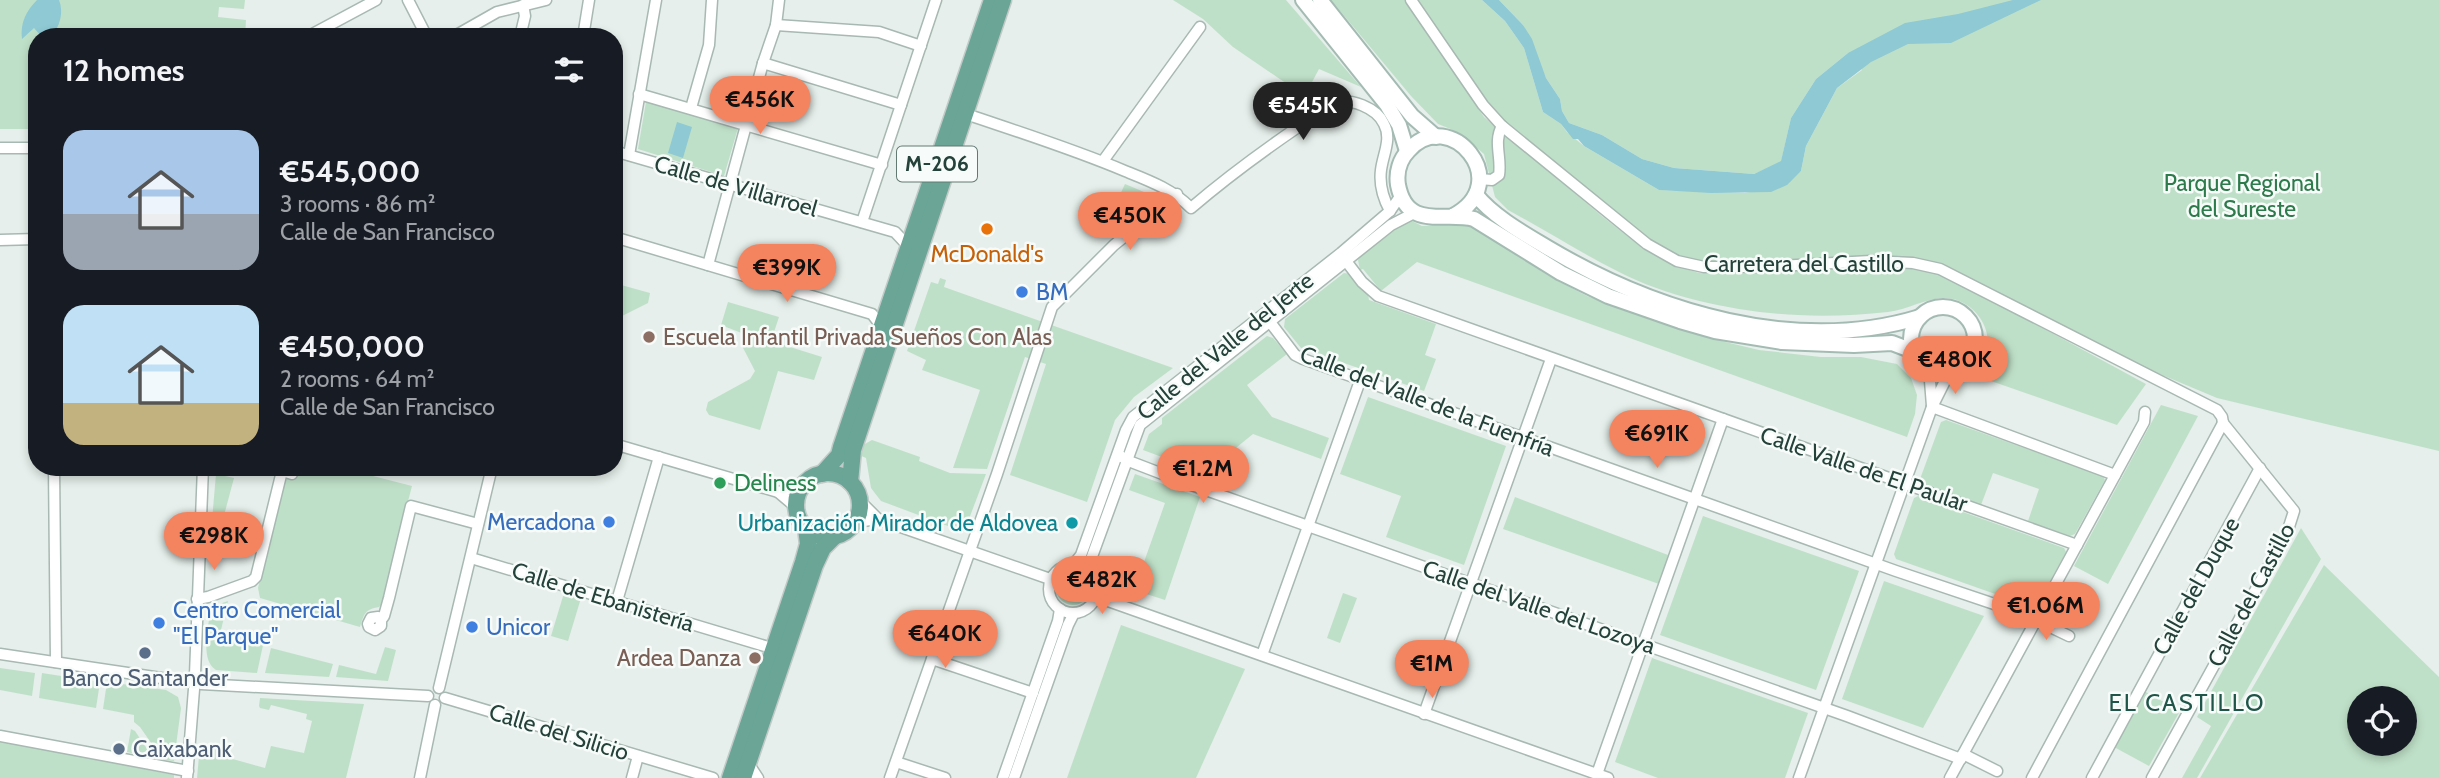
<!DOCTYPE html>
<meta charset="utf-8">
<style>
body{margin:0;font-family:Cabin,sans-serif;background:#242831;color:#f1f3f6;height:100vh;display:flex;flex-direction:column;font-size:26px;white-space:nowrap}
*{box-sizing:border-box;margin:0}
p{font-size:23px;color:#9ea1a6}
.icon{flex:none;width:38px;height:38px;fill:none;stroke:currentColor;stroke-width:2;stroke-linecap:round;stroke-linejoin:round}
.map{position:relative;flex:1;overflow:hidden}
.drawer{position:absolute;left:28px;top:28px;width:595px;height:448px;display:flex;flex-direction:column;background:#171b24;border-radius:28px;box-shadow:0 4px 10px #0003}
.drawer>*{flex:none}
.tools{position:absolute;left:2347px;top:686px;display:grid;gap:14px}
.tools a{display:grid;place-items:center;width:70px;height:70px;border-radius:50%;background:#171b24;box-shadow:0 4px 10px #0003;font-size:35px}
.price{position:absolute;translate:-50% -60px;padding:0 16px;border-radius:24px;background:#f4845f;color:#111;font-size:23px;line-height:46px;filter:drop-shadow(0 2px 4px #0008)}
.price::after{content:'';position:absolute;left:50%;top:42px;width:21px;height:16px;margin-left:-10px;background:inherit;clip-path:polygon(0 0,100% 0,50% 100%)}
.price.active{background:#222;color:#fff}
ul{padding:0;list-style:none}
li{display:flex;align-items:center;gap:21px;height:175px;padding:0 35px}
li span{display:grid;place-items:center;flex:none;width:196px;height:140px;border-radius:21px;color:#555}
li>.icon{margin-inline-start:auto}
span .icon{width:84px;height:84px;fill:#fffc;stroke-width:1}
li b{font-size:30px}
h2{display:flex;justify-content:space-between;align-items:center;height:84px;padding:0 35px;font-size:30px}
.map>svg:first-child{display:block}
.green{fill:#bfe0c8;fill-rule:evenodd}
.water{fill:#8ec9d4}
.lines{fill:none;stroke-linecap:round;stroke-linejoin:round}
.street-casing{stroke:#a8b8b2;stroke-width:13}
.secondary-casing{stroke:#a4bbb3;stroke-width:18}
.primary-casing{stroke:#c2cac8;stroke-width:19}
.street{stroke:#fff;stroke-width:10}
.secondary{stroke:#fff;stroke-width:14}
.primary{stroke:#6aa596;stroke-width:16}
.food-dot{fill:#e8710a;stroke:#f7fbf9;stroke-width:2.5}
.shop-dot{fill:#3f7fe0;stroke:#f7fbf9;stroke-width:2.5}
.education-dot{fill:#8d6e63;stroke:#f7fbf9;stroke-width:2.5}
.leisure-dot{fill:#2e9e5b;stroke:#f7fbf9;stroke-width:2.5}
.culture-dot{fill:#0f9aa8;stroke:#f7fbf9;stroke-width:2.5}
.service-dot{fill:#5c6f8a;stroke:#f7fbf9;stroke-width:2.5}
.labels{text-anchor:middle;stroke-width:5;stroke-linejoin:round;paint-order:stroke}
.shield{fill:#f7fbf9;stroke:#637a73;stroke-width:2}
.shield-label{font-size:21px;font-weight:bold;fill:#24423a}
.park-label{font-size:23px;fill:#2d7a4b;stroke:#f7fbf9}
.street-label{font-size:23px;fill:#24423a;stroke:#f7fbf9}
.food-label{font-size:23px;fill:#c56008;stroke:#f7fbf9}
.shop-label{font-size:23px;fill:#366cbe;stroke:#f7fbf9;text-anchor:start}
.education-label{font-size:23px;fill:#785e54;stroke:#f7fbf9;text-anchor:start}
.leisure-label{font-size:23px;fill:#27864d;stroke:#f7fbf9;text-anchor:start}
.culture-label{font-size:23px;fill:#0d838f;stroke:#f7fbf9;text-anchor:end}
.service-label{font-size:23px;fill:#4e5e75;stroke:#f7fbf9}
.neighbourhood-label{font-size:24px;letter-spacing:2px;fill:#1f5548;stroke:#f7fbf9}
</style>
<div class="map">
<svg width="2439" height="778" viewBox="0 0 2439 778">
<rect width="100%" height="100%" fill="#e6efeb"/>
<g class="green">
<path d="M0,0H245L244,9L219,7L218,17L246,20L245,37H37V129H0Z"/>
<path d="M1173,0H1286L1361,87L1319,69L1311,84L1293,88L1233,47L1203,19Z"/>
<path d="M1331,0H1406L1484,117L1603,217L1645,250L1674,265L1699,273L1741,274L1884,266L1909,268L1937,274L2024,318L2146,384L2117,425L1971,374C1975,367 1982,360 1985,352C1994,333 1978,308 1959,301C1935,291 1912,310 1888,312C1859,315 1827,317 1798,315C1742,313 1669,298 1619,272C1581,253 1545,230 1508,210L1495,197L1484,154L1458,132L1438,124L1411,96Z"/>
<path d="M1417,0H1482L1505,21L1524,48L1543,112L1561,124L1567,132L1584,146L1659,190L1745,193L1787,184L1801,171L1806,146L1837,88L1862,70L1848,53L1816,79L1791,118L1781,162L1754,174L1674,168L1642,159L1602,135L1569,123L1562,111L1560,99L1546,78L1523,25L1499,0H2439V451L2217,398L2105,351L1955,272L1932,262L1899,256L1811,261L1704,263L1676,256L1649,240L1506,124L1489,106Z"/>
<path d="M646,102L738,128L724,176L638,149Z"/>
<path d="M1125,184L1144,192L1135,210L1117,201Z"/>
<path d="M1410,220L1422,226L1468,224L1547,275L1587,296L1651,320L1717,340L1759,350L1821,357H1861L1897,364L1911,378L1917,395L1915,414L1907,437L1417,262L1381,291L1363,269L1360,270L1358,260L1361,255L1396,227Z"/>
<path d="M1344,273L1352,274L1368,294L1369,300L1436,324L1425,355L1436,359L1424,391L1301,348L1284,327L1285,319Z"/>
<path d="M940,278L946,280L944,287L1173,368L1134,397L1115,420L1087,502L1010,475L1046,364L1025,357L987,469L953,468L980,390L922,370L926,360L907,351L931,282L938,284Z"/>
<path d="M614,283L650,293L648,303L614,320Z"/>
<path d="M728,302L779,317L771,341L822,357L814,380L778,371L760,430L709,415L706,410L708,402L750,379L755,371L741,344L744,334L721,325Z"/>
<path d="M1267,336L1273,338L1287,354L1247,385L1272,417L1329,438L1321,459L1253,434L1205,473L1143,450L1149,434L1162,424V418Z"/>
<path d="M1368,397L1506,446L1464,565L1386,537L1401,496L1340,474Z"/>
<path d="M2161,405L2198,416L2108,584L2074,566Z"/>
<path d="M1946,420L2103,476L2105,480L2075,534L2070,536L2028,521L2039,489L1993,473L1981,505L1923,484L1920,479L1941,422Z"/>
<path d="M872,440L920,457L919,461L950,473L986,474L964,532L881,501L871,488L866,458L857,454L863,445Z"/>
<path d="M298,467H338L412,486L381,605L379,607C365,609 364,614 360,627L260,598L258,588L285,478L295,480Z"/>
<path d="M216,474L234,478L219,534L211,532Z"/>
<path d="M1135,474L1200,497L1165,600L1134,590L1165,503L1129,490Z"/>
<path d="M1918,496L2064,548L2066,552L2036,607H2032L1896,559L1894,554L1914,498Z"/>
<path d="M1515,497L1668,555L1659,584L1503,529Z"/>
<path d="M1703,516L1859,571L1816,690L1660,635Z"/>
<path d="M2301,528L2321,559L2197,778H2182L2211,726L2197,717Z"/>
<path d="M2324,565L2439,677V778H2200ZM2359,698H2404V744H2359Z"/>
<circle cx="1073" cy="588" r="17"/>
<path d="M1884,581L1984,616L1923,728L1842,699Z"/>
<path d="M564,593L581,598L568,641L551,636Z"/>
<path d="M1343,593L1357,598L1340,643L1327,638Z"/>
<path d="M228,601L220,634L263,645L257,673L216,670C199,659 209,625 211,607Z"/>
<path d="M1121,625L1245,669L1196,778H1067Z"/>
<path d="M385,647L396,650L388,681L336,677L339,665L376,674Z"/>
<path d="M271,648L333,664L329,677L265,673Z"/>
<path d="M1652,658L1808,713L1785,778H1658L1615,762Z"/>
<path d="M0,668L35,673L32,696L0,690Z"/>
<path d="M42,673L100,682L96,708L39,698Z"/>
<path d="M107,682L166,690L178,697L181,708L174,761L163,760L140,727L134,722V715L103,709Z"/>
<path d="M2144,691L2180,711L2149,766L2114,747Z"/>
<path d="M260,698L364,704L346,778H197L200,745L229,753V758L265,768L271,746L304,753L312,721L306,719L307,714L271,705L269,710L260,708L259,706Z"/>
<path d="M131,729L135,731L153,758L127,752Z"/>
<path d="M0,741L174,775V778H0Z"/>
</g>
<g class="water">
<path d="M37,0H59C64,13 60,26 51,37H42L34,28L22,39C20,23 26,11 37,0Z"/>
<path d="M1482,0H1499L1523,25L1532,39L1546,78L1560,99L1562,111L1569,123L1602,135L1642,159L1674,168L1754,174L1781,161L1791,118L1816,79L1848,53L1905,23L1958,14L2013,0H2041L1951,43L1908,44L1871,62L1837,88L1806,146L1801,171L1787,185L1771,192L1711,193L1659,190L1584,146L1578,139H1573L1561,124L1543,112L1524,48L1505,21Z"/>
<path d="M677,122L692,127L683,158L668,153Z"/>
</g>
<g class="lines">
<defs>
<g id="street">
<path d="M408,0L427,37"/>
<path d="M1411,0L1483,105L1502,126L1647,244L1677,261L1704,267H1760L1871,261L1913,263L1940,269L2217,410L2222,417L2223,423"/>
<path d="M776,25L879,32L921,46"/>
<path d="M307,37L376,0"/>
<path d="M453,37L497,12L546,0"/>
<path d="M520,37L525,16L523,5"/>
<path d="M583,37L589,0"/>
<path d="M763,63L901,105"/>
<path d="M639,94L882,165"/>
<path d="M691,108L709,45L712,0"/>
<path d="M966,114C1019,132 1073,149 1125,171C1150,181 1172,189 1191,208C1226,178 1260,153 1298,127C1309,120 1321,108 1333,103C1350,97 1377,108 1384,124C1392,139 1383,154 1381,170C1379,185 1383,198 1390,211"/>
<path d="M0,148H37"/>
<path d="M614,151L895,232L909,247"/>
<path d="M629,155L656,0"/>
<path d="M1103,161L1200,27"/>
<path d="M1479,179L1492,180L1499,175C1502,158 1493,142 1502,126"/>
<path d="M862,222L936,0"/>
<path d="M614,237L872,314L882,327"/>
<path d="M0,240L37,239"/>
<path d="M1346,261L1362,282L1378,296L2077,545"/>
<path d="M708,265L763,63L776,25L779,0"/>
<path d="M1270,322L1295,355L1303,359L1896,571L2021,613L2069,636"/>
<path d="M1929,368L1932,406"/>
<path d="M1932,407L2115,475"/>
<path d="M614,444L778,492L797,508"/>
<path d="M1118,454L1126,460L1186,483L1847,716L1961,759"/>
<path d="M54,467L56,662"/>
<path d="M283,468L282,471L292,474L294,467"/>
<path d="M778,492L803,486"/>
<path d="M860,501L878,519L1050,579"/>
<path d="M856,522L878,519"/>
<path d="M471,558L775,649"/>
<path d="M1074,564L1081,555L1126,430L1133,417L1341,253L1390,211L1401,195"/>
<circle cx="1073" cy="589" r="24"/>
<path d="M1089,570L1090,562L1140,425L1391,225L1416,212"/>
<path d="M1097,597L1608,778"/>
<path d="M197,599L208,597L252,581L256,577L282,471"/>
<path d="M617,601L659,457"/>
<path d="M381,620L378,617L371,618L368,624L369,627L375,630L381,626V620L384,616L389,598L411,506L478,524"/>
<path d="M0,654L188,682"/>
<path d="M1262,655L1361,378"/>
<path d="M932,659L1033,693"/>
<path d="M195,675L203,467"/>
<path d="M201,684L428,696"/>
<path d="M439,688L492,467"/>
<path d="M445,698L713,778"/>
<path d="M1424,714L1551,359"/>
<path d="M0,736L188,771"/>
<path d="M1963,754L1997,771"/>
<path d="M896,762L945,778"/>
<path d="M748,763L758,778"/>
<path d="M1597,774L1723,419"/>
<path d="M187,778L194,689"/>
<path d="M420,778L435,705"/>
<path d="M632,778L638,756"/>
<path d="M890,778L997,474L1052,307L1114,245L1177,194"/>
<path d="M1003,778L1058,621L1060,609"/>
<path d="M1014,778L1068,625L1074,613"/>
<path d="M1799,778L1932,407L1950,371"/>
<path d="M1950,778L2144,422L2145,412"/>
<path d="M2032,778L2223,423"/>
<path d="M2092,778L2260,468"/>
<path d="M2152,778L2287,533L2294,511L2223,423"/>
</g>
<g id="secondary">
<path d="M1303,0L1387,105L1399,125L1407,151"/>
<path d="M1320,0L1412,116L1436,137"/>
<path d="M1476,195C1494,217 1523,233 1548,248C1656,312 1796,355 1920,317"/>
<path d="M1453,216C1517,182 1449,105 1409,150C1400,159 1396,172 1398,185C1407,231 1445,211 1474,219L1561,273L1608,296L1680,321L1715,331L1782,342L1854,345L1892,343L1913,351"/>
<circle cx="1943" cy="339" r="32"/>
</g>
<g id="primary">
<circle cx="828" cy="505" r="32"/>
<path d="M822,474L839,455L841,447L992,0"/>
<path d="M850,482L853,450L1003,0"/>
<path d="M730,778L803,562L808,544L806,528"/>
<path d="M743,778L815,565L823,548L834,537"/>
</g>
</defs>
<use href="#street" class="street-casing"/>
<use href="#secondary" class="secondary-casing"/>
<use href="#primary" class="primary-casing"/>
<use href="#street" class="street"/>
<use href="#secondary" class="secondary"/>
<use href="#primary" class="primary"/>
</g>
<circle class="food-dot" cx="987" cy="229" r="7"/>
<g class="shop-dot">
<circle cx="1022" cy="292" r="7"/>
<circle cx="609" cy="522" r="7"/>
<circle cx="159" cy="623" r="7"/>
<circle cx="472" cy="627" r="7"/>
</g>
<g class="education-dot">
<circle cx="649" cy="337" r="7"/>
<circle cx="755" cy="658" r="7"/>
</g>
<circle class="leisure-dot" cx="720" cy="483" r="7"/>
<circle class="culture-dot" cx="1072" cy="523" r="7"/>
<g class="service-dot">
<circle cx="145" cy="653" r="7"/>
<circle cx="119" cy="749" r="7"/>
</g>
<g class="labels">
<rect class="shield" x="897" y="146.5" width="80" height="35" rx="5"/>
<g class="shield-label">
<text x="937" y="171">M-206</text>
</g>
<g class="park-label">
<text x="2242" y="191">Parque Regional<tspan x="2242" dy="26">del Sureste</tspan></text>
</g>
<g class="street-label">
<text transform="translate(736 186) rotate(16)" y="8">Calle de Villarroel</text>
<text x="1804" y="272">Carretera del Castillo</text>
<text transform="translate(1225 346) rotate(-39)" y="8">Calle del Valle del Jerte</text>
<text transform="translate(1427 401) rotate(21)" y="8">Calle del Valle de la Fuenfría</text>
<text transform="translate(1864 469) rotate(19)" y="8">Calle Valle de El Paular</text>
<text transform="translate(2196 586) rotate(-61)" y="8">Calle del Duque</text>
<text transform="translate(2251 595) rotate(-62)" y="8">Calle del Castillo</text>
<text transform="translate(603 597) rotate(17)" y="8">Calle de Ebanistería</text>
<text transform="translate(1539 607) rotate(19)" y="8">Calle del Valle del Lozoya</text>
<text transform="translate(559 732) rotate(17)" y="8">Calle del Silicio</text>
</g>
<g class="food-label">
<text x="987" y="262">McDonald's</text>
</g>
<g class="shop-label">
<text x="1036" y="300">BM</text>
<text x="595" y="530" text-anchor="end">Mercadona</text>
<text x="173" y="618">Centro Comercial<tspan x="173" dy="26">"El Parque"</tspan></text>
<text x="486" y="635">Unicor</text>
</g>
<g class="education-label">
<text x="663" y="345">Escuela Infantil Privada Sueños Con Alas</text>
<text x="741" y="666" text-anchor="end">Ardea Danza</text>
</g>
<g class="leisure-label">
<text x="734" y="491">Deliness</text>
</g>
<g class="culture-label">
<text x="1058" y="531">Urbanización Mirador de Aldovea</text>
</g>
<g class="service-label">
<text x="145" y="686">Banco Santander</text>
<text x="133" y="757" text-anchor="start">Caixabank</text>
</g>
<g class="neighbourhood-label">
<text x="2187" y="711">EL CASTILLO</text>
</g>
</g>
</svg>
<div class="tools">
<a><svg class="icon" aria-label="locate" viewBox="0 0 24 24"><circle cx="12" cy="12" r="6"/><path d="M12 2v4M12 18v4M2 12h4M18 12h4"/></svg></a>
</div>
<b class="price" style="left:760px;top:136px">€456K</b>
<b class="price active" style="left:1303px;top:142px">€545K</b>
<b class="price" style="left:1130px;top:252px">€450K</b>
<b class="price" style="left:787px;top:304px">€399K</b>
<b class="price" style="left:1955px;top:396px">€480K</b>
<b class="price" style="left:1657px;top:470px">€691K</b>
<b class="price" style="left:1203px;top:505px">€1.2M</b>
<b class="price" style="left:214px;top:572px">€298K</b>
<b class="price" style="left:1102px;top:616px">€482K</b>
<b class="price" style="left:2046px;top:642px">€1.06M</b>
<b class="price" style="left:945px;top:670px">€640K</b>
<b class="price" style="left:1432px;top:700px">€1M</b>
<section class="drawer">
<h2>12 homes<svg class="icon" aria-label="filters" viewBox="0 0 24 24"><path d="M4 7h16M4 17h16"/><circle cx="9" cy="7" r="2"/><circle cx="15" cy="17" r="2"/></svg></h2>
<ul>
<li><span style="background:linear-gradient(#a9c7e8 60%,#9aa5b1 0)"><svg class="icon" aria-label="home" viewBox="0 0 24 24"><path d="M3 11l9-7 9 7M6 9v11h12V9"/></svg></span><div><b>€545,000</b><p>3 rooms · 86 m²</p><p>Calle de San Francisco</p></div></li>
<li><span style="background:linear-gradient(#bfe0f5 70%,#c2b280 0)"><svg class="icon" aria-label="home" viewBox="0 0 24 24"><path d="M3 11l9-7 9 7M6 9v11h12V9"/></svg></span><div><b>€450,000</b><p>2 rooms · 64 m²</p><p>Calle de San Francisco</p></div></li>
</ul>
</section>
</div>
